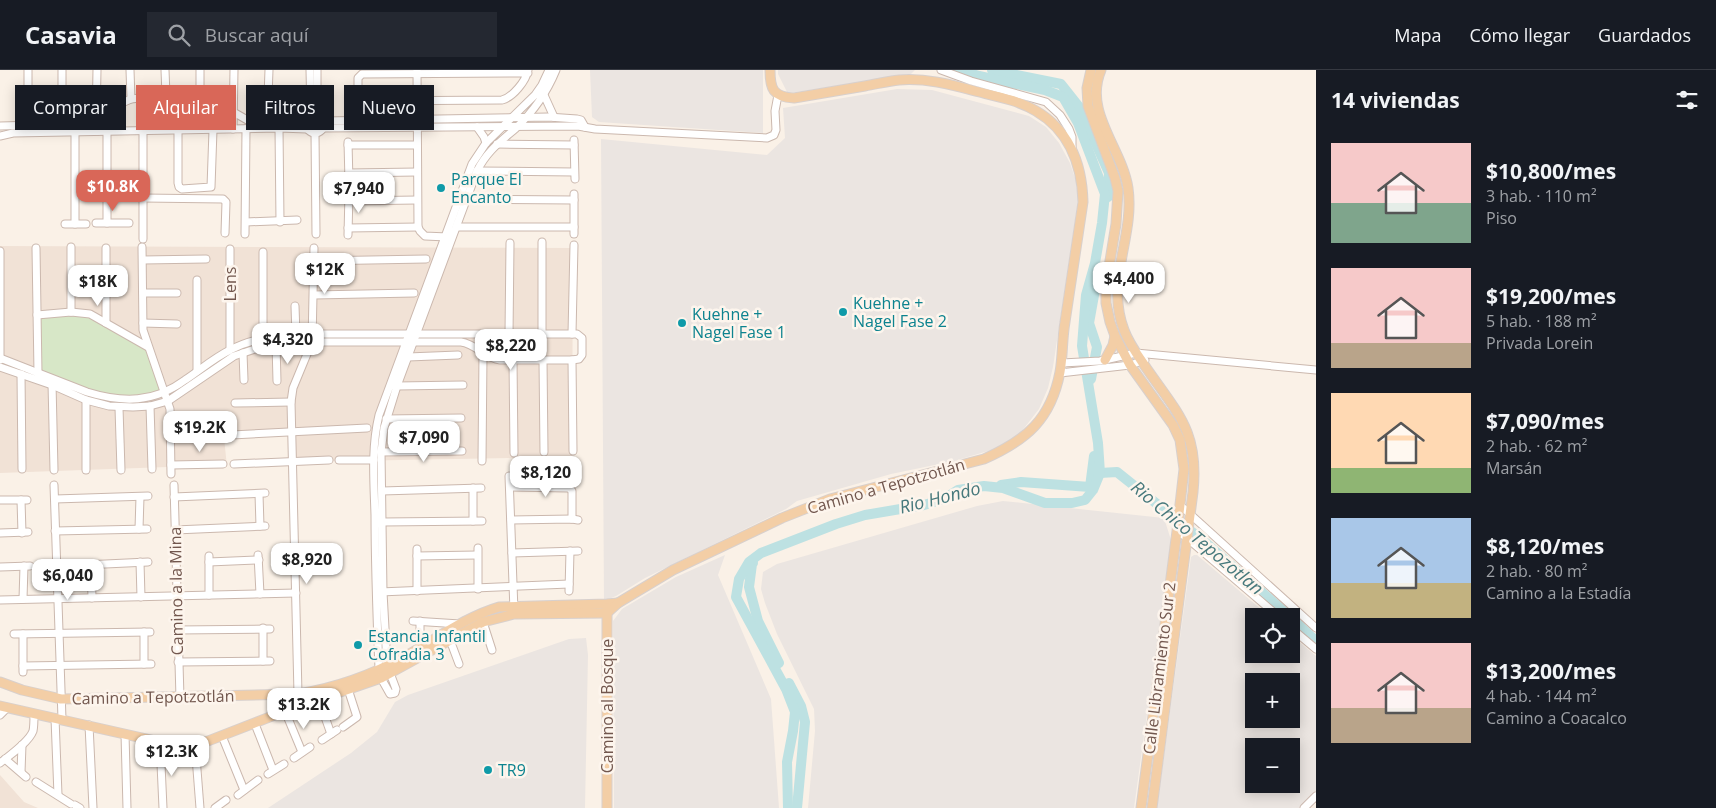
<!DOCTYPE html>
<html lang="es">
<meta charset="utf-8">
<style>
body{margin:0;font-family:"Open Sans",sans-serif;background:#242831;color:#f1f3f6;height:100vh;display:flex;flex-direction:column;font-size:19px;white-space:nowrap}
*{box-sizing:border-box;margin:0}
p{font-size:16px;color:#9ea1a6}
.icon{flex:none;width:28px;height:28px;fill:none;stroke:currentColor;stroke-width:2;stroke-linecap:round;stroke-linejoin:round}
.map{position:relative;flex:1;overflow:hidden}
.sheet{display:flex;flex-direction:column;background:#171b24;width:400px}
.sheet>*{flex:none}
.banner{position:absolute;left:15px;top:15px;width:475px;height:45px;display:flex;gap:10px}
.controls{position:absolute;left:1245px;top:538px;display:grid;gap:10px}
.controls a{display:grid;place-items:center;width:55px;height:55px;border-radius:0px;background:#171b24;box-shadow:0 2px 12px #0003;font-size:25px}
.price{position:absolute;translate:-50% -42px;padding:0 11px;border-radius:10px;background:#fff;color:#222;font-size:16px;line-height:32px;filter:drop-shadow(0 1px 2px #0008)}
.price::after{content:'';position:absolute;left:50%;top:30px;width:15px;height:11px;margin-left:-8px;background:inherit;clip-path:polygon(0 0,100% 0,50% 100%)}
.price.on{background:#d96758;color:#fff}
ul{padding:0;list-style:none}
li{display:flex;align-items:center;gap:15px;height:125px;padding:0 15px}
li span{display:grid;place-items:center;flex:none;width:140px;height:100px;border-radius:0px;color:#555}
li>.icon{margin-inline-start:auto}
span .icon{width:60px;height:60px;fill:#fffc;stroke-width:1}
li b{font-size:21px}
h2{display:flex;justify-content:space-between;align-items:center;height:60px;padding:0 15px;font-size:21px}
.pill{padding:0 18px;border-radius:0px;background:#171b24;box-shadow:0 2px 12px #0003;font-size:18px;line-height:45px}
.pill.on{background:#d96758;color:#fff}
header{display:flex;align-items:center;gap:30px;box-sizing:border-box;height:70px;padding:0 25px;background:#171b24;border-bottom:1px solid #363941}
header strong{font-size:24px}
nav{display:flex;gap:28px;margin-inline-start:auto;font-size:18px}
.search{width:350px;height:45px;background:#242831;display:flex;align-items:center;gap:12px;box-sizing:border-box;padding:0 18px;border-radius:0px;color:#9ea1a6;font-size:19px}
main{display:flex;flex:1;min-height:0}
.map>svg:first-child{display:block}
.residential{fill:#f1e2d6}
.industrial{fill:#ebe5e1;fill-rule:evenodd}
.green{fill:#d7e7c7}
.lines{fill:none;stroke-linecap:round;stroke-linejoin:round}
.river{stroke:#bde1e2;stroke-width:10}
.minor-casing{stroke:#cbb8ae;stroke-width:9}
.major-casing{stroke:#d8d0cd;stroke-width:11}
.minor{stroke:#fff;stroke-width:7}
.major{stroke:#f3cea6;stroke-width:9}
.culture-dot{fill:#0f9aa8;stroke:#fdf5ed;stroke-width:2}
.labels{text-anchor:middle;stroke-width:5;stroke-linejoin:round;paint-order:stroke}
.culture-label{font-size:16px;fill:#0d838f;stroke:#fdf5ed;text-anchor:start}
.street-label{font-size:16px;fill:#72574e;stroke:#fdf5ed}
.water-label{font-size:18px;font-style:italic;fill:#47797c;stroke:#fdf5ed}
</style>
<header>
<strong>Casavia</strong>
<div class="search"><svg class="icon" aria-label="search" viewBox="0 0 24 24"><circle cx="10" cy="10" r="6"/><path d="M15 15l6 6"/></svg>Buscar aquí</div>
<nav><a>Mapa</a><a>Cómo llegar</a><a>Guardados</a></nav>
</header>
<main>
<div class="map">
<svg width="1316" height="738" viewBox="0 0 1316 738">
<rect width="100%" height="100%" fill="#faf1e7"/>
<g class="residential">
<path d="M0,176L573,178L572,387L292,392L290,364L224,367L227,397L223,395L0,403Z"/>
<path d="M0,705L24,732L38,738H0Z"/>
</g>
<g class="industrial">
<path d="M590,0H763V63L599,52L592,47Z"/>
<path d="M778,0H915L911,4L796,22H787L778,4Z"/>
<path d="M897,19L932,20L1029,46L1046,57L1059,73L1070,93L1076,111L1078,130L1053,297L1048,318L1039,339L1018,366L995,379L954,391L891,404L797,431L786,439L645,508L616,526L604,531L601,69L767,85L785,68L783,38Z"/>
<path d="M1003,431L1164,448L1171,470L1134,738H808L815,661L814,639L777,564L765,533L761,519L763,502L777,494L977,436Z"/>
<path d="M725,485L718,505L771,629L779,738H614L613,551L622,539L676,507Z"/>
<path d="M1194,485H1197L1269,546H1254V584H1291V565L1316,586V721L1300,738H1157L1191,487ZM1254,611H1291V649H1254ZM1254,676H1291V714H1254Z"/>
<path d="M586,568L588,585L585,738H268L351,683L377,662L395,632L408,625L569,569Z"/>
</g>
<path class="green" d="M86,241L146,273L165,323L103,327L38,303L37,243Z"/>
<g class="lines">
<g class="river">
<path d="M992,0L1061,14L1080,38L1109,103L1108,127"/>
<path d="M1091,309L1097,277L1089,253L1098,203"/>
<path d="M1100,403L1117,402L1207,474L1289,546"/>
<path d="M1001,415L1021,412L1090,417L1094,386"/>
<path d="M753,493L752,494L749,517L758,551L779,593"/>
<path d="M1291,548L1316,571"/>
<path d="M789,613L801,636L805,652L797,738"/>
<path d="M788,738L787,692L793,661L795,642L786,619L736,527L739,509L749,492L761,483L836,454L865,445L924,435L944,429L958,420L984,416L1003,418L1045,433H1072L1085,430L1093,420L1100,403L1098,373L1082,276L1086,225L1095,193L1102,153L1105,124L1078,53L1063,27L1045,20L979,6L959,0"/>
</g>
<defs>
<g id="minor">
<path d="M97,0L96,51L98,61"/>
<path d="M130,0L131,29"/>
<path d="M165,0L166,25"/>
<path d="M200,0V29"/>
<path d="M310,0L311,45"/>
<path d="M317,0V45"/>
<path d="M417,0L418,157L420,161L425,166L447,167"/>
<path d="M549,0L542,15L535,25L486,73L472,94L379,345C371,378 374,412 375,445C375,496 377,548 379,599L381,608L390,624L395,623L396,619L387,595L383,522L381,382L384,358L397,316L477,101C487,81 500,72 516,58C534,41 547,22 556,0"/>
<path d="M941,0L971,11L1046,32L1060,45L1069,59L1072,67V80"/>
<path d="M528,3L362,4L358,8V27L362,31L502,30C513,27 526,11 528,0"/>
<path d="M544,25L554,47"/>
<circle cx="315" cy="54" r="9"/>
<path d="M324,51L548,47L577,49L581,50L585,57"/>
<path d="M267,53L269,0"/>
<path d="M28,55V0"/>
<path d="M62,55V0"/>
<path d="M0,56L75,54L131,29L166,25L188,27L208,31L228,39L249,51L305,53"/>
<path d="M477,57L484,67L486,73"/>
<path d="M279,58L280,152"/>
<path d="M323,58L578,56L595,59L767,68L774,65L776,60L775,41L778,25"/>
<path d="M233,59L234,0"/>
<path d="M178,60V113L179,117L182,119L211,117L213,60"/>
<path d="M143,61V169"/>
<path d="M315,63L316,164"/>
<path d="M0,66L13,63L279,58L307,59"/>
<path d="M574,70L575,109"/>
<path d="M348,72L349,112"/>
<path d="M497,74L574,75"/>
<path d="M348,75H417"/>
<path d="M477,101L574,102"/>
<path d="M349,103L417,102"/>
<path d="M143,128L223,129L226,132L225,163"/>
<path d="M467,129L574,130"/>
<path d="M349,131L417,130"/>
<path d="M246,152L297,150"/>
<path d="M96,153H129"/>
<path d="M107,153V61"/>
<path d="M65,154H86"/>
<path d="M75,154V61"/>
<path d="M457,157H574"/>
<path d="M348,158L418,157"/>
<path d="M245,164L246,59"/>
<path d="M574,164V124"/>
<path d="M348,165L349,122"/>
<path d="M542,172V265"/>
<path d="M71,177V242"/>
<path d="M142,177L143,260L170,339L171,404"/>
<path d="M36,178L38,303"/>
<path d="M106,178V253"/>
<path d="M230,179V279"/>
<path d="M263,182V268"/>
<path d="M143,190L206,189"/>
<path d="M314,191L426,189"/>
<path d="M197,210V301"/>
<path d="M143,223H177"/>
<path d="M314,225L414,223"/>
<path d="M295,236L296,265"/>
<path d="M37,245L71,242L90,244L148,277"/>
<path d="M143,253L177,254"/>
<path d="M572,264L574,175"/>
<path d="M509,265L510,173"/>
<path d="M276,274L277,311"/>
<path d="M243,283L244,310"/>
<path d="M408,287L458,285"/>
<path d="M0,288L87,322C123,333 154,333 185,310C200,300 214,288 230,280C256,266 284,265 312,264H577L582,268V285L579,289L572,290H500C485,288 476,274 461,272H312L276,274L264,276L234,286L168,331L150,336L133,337L109,336L86,330L52,315L0,297"/>
<path d="M0,290V181"/>
<path d="M513,290L514,383"/>
<path d="M543,290L544,382"/>
<path d="M572,290L573,381"/>
<path d="M1062,293L1100,291L1136,283L1316,300"/>
<path d="M1060,303L1130,295L1145,290"/>
<path d="M21,304L22,399"/>
<path d="M52,313L54,400"/>
<path d="M397,316L463,315"/>
<path d="M86,330V400"/>
<path d="M235,333L291,332"/>
<path d="M150,336L152,399"/>
<path d="M119,338L121,400"/>
<path d="M386,349L461,348"/>
<path d="M170,364H222"/>
<path d="M232,365L367,358"/>
<path d="M381,382L462,381"/>
<path d="M339,390H374"/>
<path d="M482,391L483,284"/>
<path d="M234,394L329,390"/>
<path d="M171,395L223,394"/>
<path d="M509,406L514,541"/>
<path d="M54,415L62,649"/>
<path d="M174,415L180,628"/>
<path d="M510,417L569,418L572,421V449"/>
<path d="M473,418V451"/>
<path d="M382,421L481,418"/>
<path d="M259,424L260,456"/>
<path d="M174,427L265,423"/>
<path d="M55,429L148,426"/>
<path d="M0,430H27"/>
<path d="M21,430L22,463"/>
<path d="M1180,435L1316,558"/>
<path d="M511,450L572,449L578,450"/>
<path d="M383,452L482,451"/>
<path d="M139,459L140,427"/>
<path d="M175,460L265,456"/>
<path d="M55,461L147,459"/>
<path d="M1177,461L1187,468L1278,546"/>
<path d="M0,463L28,462"/>
<path d="M478,478V519"/>
<path d="M417,479V521"/>
<path d="M512,483L578,481"/>
<path d="M258,485L260,524"/>
<path d="M209,486V525"/>
<path d="M417,486L477,485"/>
<path d="M140,492L141,527"/>
<path d="M209,492L259,490"/>
<path d="M91,494L92,528"/>
<path d="M84,495L148,492"/>
<path d="M0,497L30,496"/>
<path d="M569,521L570,481"/>
<path d="M380,522L569,514"/>
<path d="M23,529L24,496"/>
<path d="M0,530L296,523"/>
<path d="M413,551L460,554"/>
<path d="M420,551V577"/>
<path d="M483,552L492,580"/>
<path d="M263,558V591"/>
<path d="M1291,558L1316,579"/>
<path d="M177,560L270,559"/>
<path d="M14,564L150,562"/>
<path d="M23,564V602"/>
<path d="M450,570L459,594"/>
<path d="M178,592L270,591"/>
<path d="M144,594V562"/>
<path d="M23,596L151,594"/>
<path d="M319,630L331,664"/>
<path d="M300,636L298,624L291,332L293,318L312,272L314,178"/>
<path d="M285,641L302,682"/>
<path d="M0,645L7,638"/>
<path d="M55,648L58,725"/>
<path d="M255,654L273,700"/>
<path d="M89,655L93,738"/>
<path d="M343,657L357,647L348,619"/>
<path d="M125,664L127,738"/>
<path d="M222,666L244,720"/>
<path d="M322,670L337,660"/>
<path d="M160,672L163,738"/>
<path d="M195,674L200,738"/>
<path d="M294,688L310,677"/>
<path d="M5,689L26,707"/>
<path d="M0,693C9,686 29,672 33,661C34,656 34,650 34,644"/>
<path d="M21,702L22,675"/>
<path d="M268,704L284,694"/>
<path d="M36,712L71,734"/>
<path d="M238,725L258,710"/>
<path d="M75,735L80,738"/>
<path d="M215,738L226,730"/>
<path d="M1304,738L1316,726"/>
</g>
<g id="major">
<path d="M1091,0L1087,18L1088,36L1115,108L1118,121L1116,154L1106,215V233L1110,252L1115,266L1130,295L1173,355L1180,370L1184,399L1177,461L1141,738"/>
<path d="M1101,0C1083,42 1122,78 1128,118C1135,167 1105,210 1124,260C1129,274 1139,287 1147,299C1179,345 1199,363 1193,422L1152,738"/>
<path d="M1105,290L1113,275L1115,266"/>
<path d="M0,612L22,620L61,629L298,624C334,618 372,605 404,587C435,570 465,547 499,537L607,534L618,533"/>
<path d="M0,636L160,672L195,674L208,671L285,641L381,608L483,552L514,544L607,543L618,533L673,500L782,448L830,429L984,389C1027,370 1051,349 1060,302C1063,285 1062,269 1065,252C1071,212 1077,172 1083,132C1082,95 1070,61 1036,41C1018,30 995,26 975,21C950,14 925,8 899,10C888,11 877,14 865,16C841,20 818,24 794,28C773,27 770,19 770,0"/>
<path d="M607,738V538"/>
</g>
</defs>
<use href="#minor" class="minor-casing"/>
<use href="#major" class="major-casing"/>
<use href="#minor" class="minor"/>
<use href="#major" class="major"/>
</g>
<g class="culture-dot">
<circle cx="441" cy="118" r="5"/>
<circle cx="843" cy="242" r="5"/>
<circle cx="682" cy="253" r="5"/>
<circle cx="358" cy="575" r="5"/>
<circle cx="488" cy="700" r="5"/>
</g>
<g class="labels">
<g class="culture-label">
<text x="451" y="115">Parque El<tspan x="451" dy="18">Encanto</tspan></text>
<text x="853" y="239">Kuehne +<tspan x="853" dy="18">Nagel Fase 2</tspan></text>
<text x="692" y="250">Kuehne +<tspan x="692" dy="18">Nagel Fase 1</tspan></text>
<text x="368" y="572">Estancia Infantil<tspan x="368" dy="18">Cofradia 3</tspan></text>
<text x="498" y="706">TR9</text>
</g>
<g class="street-label">
<text transform="translate(230 214) rotate(-90)" y="6">Lens</text>
<text transform="translate(886 416) rotate(-16)" y="6">Camino a Tepotzotlán</text>
<text transform="translate(176 521) rotate(-91)" y="6">Camino a la Mina</text>
<text transform="translate(1159 598) rotate(-83)" y="6">Calle Libramiento Sur 2</text>
<text transform="translate(153 627) rotate(-1)" y="6">Camino a Tepotzotlán</text>
<text transform="translate(607 636) rotate(-90)" y="6">Camino al Bosque</text>
</g>
<g class="water-label">
<text transform="translate(940 428) rotate(-14)" y="6">Rio Hondo</text>
<text transform="translate(1197 468) rotate(40)" y="6">Rio Chico Tepozotlan</text>
</g>
</g>
</svg>
<div class="controls">
<a><svg class="icon" aria-label="locate" viewBox="0 0 24 24"><circle cx="12" cy="12" r="6"/><path d="M12 2v4M12 18v4M2 12h4M18 12h4"/></svg></a>
<a>+</a>
<a>−</a>
</div>
<b class="price on" style="left:113px;top:142px">$10.8K</b>
<b class="price" style="left:359px;top:144px">$7,940</b>
<b class="price" style="left:325px;top:225px">$12K</b>
<b class="price" style="left:1129px;top:234px">$4,400</b>
<b class="price" style="left:98px;top:237px">$18K</b>
<b class="price" style="left:288px;top:295px">$4,320</b>
<b class="price" style="left:511px;top:301px">$8,220</b>
<b class="price" style="left:200px;top:383px">$19.2K</b>
<b class="price" style="left:424px;top:393px">$7,090</b>
<b class="price" style="left:546px;top:428px">$8,120</b>
<b class="price" style="left:307px;top:515px">$8,920</b>
<b class="price" style="left:68px;top:531px">$6,040</b>
<b class="price" style="left:304px;top:660px">$13.2K</b>
<b class="price" style="left:172px;top:707px">$12.3K</b>
<div class="banner">
<a class="pill">Comprar</a>
<a class="pill on">Alquilar</a>
<a class="pill">Filtros</a>
<a class="pill">Nuevo</a>
</div>
</div>
<section class="sheet">
<h2>14 viviendas<svg class="icon" aria-label="filters" viewBox="0 0 24 24"><path d="M4 7h16M4 17h16"/><circle cx="9" cy="7" r="2"/><circle cx="15" cy="17" r="2"/></svg></h2>
<ul>
<li><span style="background:linear-gradient(#f6c9c9 60%,#7fa58c 0)"><svg class="icon" aria-label="home" viewBox="0 0 24 24"><path d="M3 11l9-7 9 7M6 9v11h12V9"/></svg></span><div><b>$10,800/mes</b><p>3 hab. · 110 m²</p><p>Piso</p></div></li>
<li><span style="background:linear-gradient(#f6c9c9 75%,#b9a48a 0)"><svg class="icon" aria-label="home" viewBox="0 0 24 24"><path d="M3 11l9-7 9 7M6 9v11h12V9"/></svg></span><div><b>$19,200/mes</b><p>5 hab. · 188 m²</p><p>Privada Lorein</p></div></li>
<li><span style="background:linear-gradient(#ffd9b3 75%,#8fb573 0)"><svg class="icon" aria-label="home" viewBox="0 0 24 24"><path d="M3 11l9-7 9 7M6 9v11h12V9"/></svg></span><div><b>$7,090/mes</b><p>2 hab. · 62 m²</p><p>Marsán</p></div></li>
<li><span style="background:linear-gradient(#a9c7e8 65%,#c2b280 0)"><svg class="icon" aria-label="home" viewBox="0 0 24 24"><path d="M3 11l9-7 9 7M6 9v11h12V9"/></svg></span><div><b>$8,120/mes</b><p>2 hab. · 80 m²</p><p>Camino a la Estadía</p></div></li>
<li><span style="background:linear-gradient(#f6c9c9 65%,#b9a48a 0)"><svg class="icon" aria-label="home" viewBox="0 0 24 24"><path d="M3 11l9-7 9 7M6 9v11h12V9"/></svg></span><div><b>$13,200/mes</b><p>4 hab. · 144 m²</p><p>Camino a Coacalco</p></div></li>
</ul>
</section>
</main>
